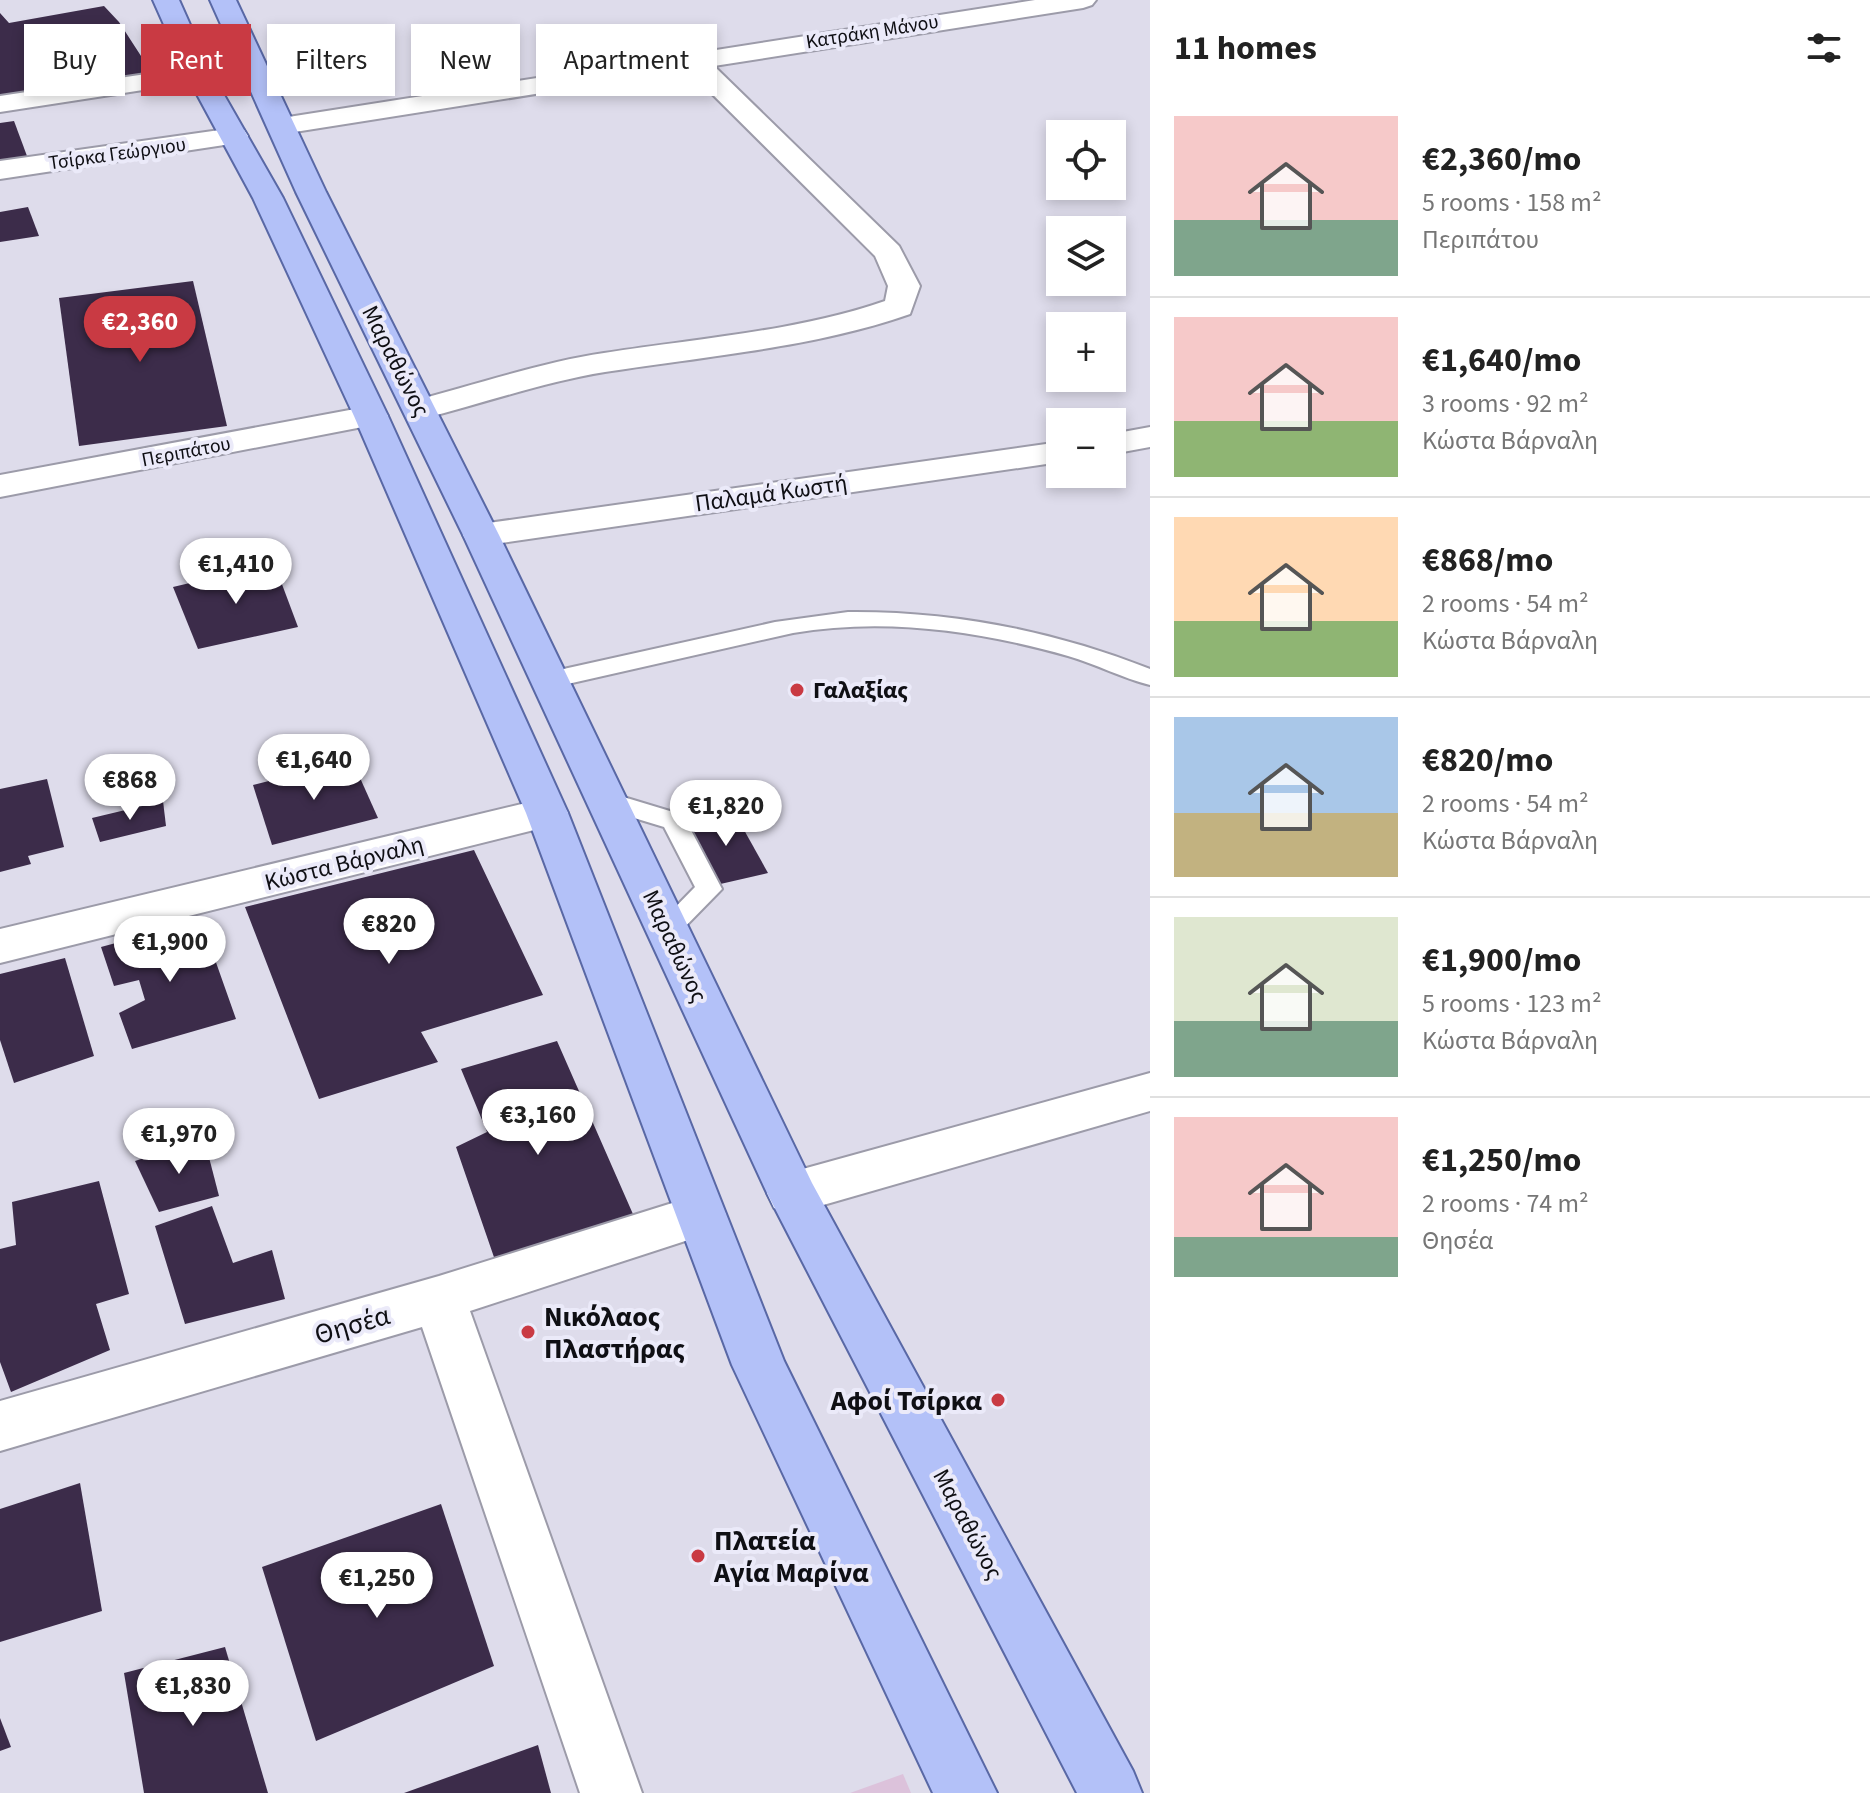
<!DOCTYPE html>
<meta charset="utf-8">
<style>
body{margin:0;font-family:"Source Sans 3",sans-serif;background:#f2f2f2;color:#222;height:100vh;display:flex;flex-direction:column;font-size:30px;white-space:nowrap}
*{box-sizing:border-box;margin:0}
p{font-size:26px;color:#767676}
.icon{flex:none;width:44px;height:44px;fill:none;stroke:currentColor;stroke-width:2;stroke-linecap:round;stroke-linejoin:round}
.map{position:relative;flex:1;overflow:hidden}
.panel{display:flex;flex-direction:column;background:#fff;width:720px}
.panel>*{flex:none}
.hud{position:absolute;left:24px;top:24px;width:760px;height:72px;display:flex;gap:16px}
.controls{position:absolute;left:1046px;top:120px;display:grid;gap:16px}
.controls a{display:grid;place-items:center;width:80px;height:80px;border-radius:0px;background:#fff;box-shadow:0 4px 12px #0003;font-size:40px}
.price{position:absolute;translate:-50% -68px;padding:0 18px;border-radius:28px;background:#fff;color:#222;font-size:26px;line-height:52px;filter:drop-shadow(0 2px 4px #0008)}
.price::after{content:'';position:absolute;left:50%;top:48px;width:24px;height:18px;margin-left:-12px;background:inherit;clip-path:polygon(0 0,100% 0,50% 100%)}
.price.on{background:#c93a43;color:#fff}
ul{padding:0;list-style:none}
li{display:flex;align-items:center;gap:24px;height:200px;padding:0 24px}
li+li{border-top:2px solid #e0e0e0}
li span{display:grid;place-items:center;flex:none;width:224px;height:160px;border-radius:0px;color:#555}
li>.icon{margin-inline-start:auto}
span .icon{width:96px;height:96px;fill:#fffc;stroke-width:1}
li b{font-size:34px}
h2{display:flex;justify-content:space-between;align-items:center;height:96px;padding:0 24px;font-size:34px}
.pill{padding:0 28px;border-radius:0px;background:#fff;box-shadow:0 4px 12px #0003;font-size:28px;line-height:72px}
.pill.on{background:#c93a43;color:#fff}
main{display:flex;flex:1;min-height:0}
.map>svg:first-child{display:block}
.green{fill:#dcc2db}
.building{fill:#3c2c4a}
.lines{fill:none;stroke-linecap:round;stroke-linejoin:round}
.service-casing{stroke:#9c9ba9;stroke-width:4}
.minor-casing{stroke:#9c9ba9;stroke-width:4}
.primary-casing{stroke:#5968a5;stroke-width:4}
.service{fill:#fff;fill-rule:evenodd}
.minor{fill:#fff;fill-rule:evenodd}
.primary{fill:#b3c1f8;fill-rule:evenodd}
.poi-dot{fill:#c93a43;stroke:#ebeaf9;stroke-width:3}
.labels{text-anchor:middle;stroke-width:8;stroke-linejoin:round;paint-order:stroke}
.far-street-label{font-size:20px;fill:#0f0f14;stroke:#ebeaf9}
.street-label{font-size:24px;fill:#0f0f14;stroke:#ebeaf9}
.poi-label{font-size:24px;font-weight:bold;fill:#0f0f14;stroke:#ebeaf9;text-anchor:start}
.near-poi-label{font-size:28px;font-weight:bold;fill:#0f0f14;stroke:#ebeaf9;text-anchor:start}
.near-street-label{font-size:28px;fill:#0f0f14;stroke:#ebeaf9}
</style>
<main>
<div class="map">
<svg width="1150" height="1793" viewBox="0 0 1150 1793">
<rect width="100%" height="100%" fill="#dedceb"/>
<path class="green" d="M903,1774L911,1793H850Z"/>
<g class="building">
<path d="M104,6L119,22L152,73L0,100V13L9,23Z"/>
<path d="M14,121L27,156L0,160V123Z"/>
<path d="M28,207L39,236L0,242V212Z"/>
<path d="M193,281L227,426L79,446L59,298Z"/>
<path d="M274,563L298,627L198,649L173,587Z"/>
<path d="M352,760L378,818L272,845L253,785Z"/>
<path d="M47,779L64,847L28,856L31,864L0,872V789Z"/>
<path d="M163,801L166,826L100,842L92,818Z"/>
<path d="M734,812L768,873L716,885L684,823Z"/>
<path d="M474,850L543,995L421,1032L438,1062L319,1099L245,907Z"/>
<path d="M201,920L236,1019L132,1049L119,1013L145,1000L139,980L114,986L101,947Z"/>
<path d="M65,958L94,1056L14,1083L0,1040V974Z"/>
<path d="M557,1041L636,1221L496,1263L456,1147L487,1132L461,1069Z"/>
<path d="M204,1138L219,1196L159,1212L135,1161Z"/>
<path d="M99,1181L129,1294L96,1304L110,1350L11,1392L0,1362V1249L16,1245L12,1202Z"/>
<path d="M212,1206L233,1263L272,1250L285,1299L185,1324L155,1226Z"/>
<path d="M80,1483L102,1611L0,1642V1509Z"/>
<path d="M441,1504L494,1666L316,1741L262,1567Z"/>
<path d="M225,1647L268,1793H144L124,1673Z"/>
<path d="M0,1718L11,1747L0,1751Z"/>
<path d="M538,1745L551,1793H404Z"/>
</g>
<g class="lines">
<defs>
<g id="service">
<path d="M848,612C952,611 1054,631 1150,669V685C1122,678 1096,664 1068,656C980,631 885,617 793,633L550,688L542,685L538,680L542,675L550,672L775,622Z"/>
<path d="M607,792L683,815L722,889L676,936L667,939L658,936L654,929L695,887L664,827L598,807L595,801L598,795Z"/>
</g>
<g id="minor">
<path d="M1035,0H1096L1092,5L1083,8L714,66L899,246L920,286L910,314C813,348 706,356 605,372C543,382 482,404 421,419L409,416L404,409L409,402C471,386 542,362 604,353C693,339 800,331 885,301L888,286L875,256L688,70L282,134L272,132L268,126L272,120L282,118Z"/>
<path d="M199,66L208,68L212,74L208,80L0,112V96Z"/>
<path d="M234,128L244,130L248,136L244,142L0,179V161Z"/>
<path d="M371,406L383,409L388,416L383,423L0,497V475Z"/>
<path d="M1150,427V447L1112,454V434Z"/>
<path d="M1060,442V462L481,546L468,543L463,535L468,527L481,524Z"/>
<path d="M547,798L562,803L568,813L562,823L0,963V929Z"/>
<path d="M1150,1073V1111L792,1214L774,1208L767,1193L774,1178L792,1172Z"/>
<path d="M701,1194L719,1200L726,1215L719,1230L470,1311L642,1793H580L422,1327L0,1451V1401L439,1276Z"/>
</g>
<g id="primary">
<path d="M153,0H179L212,74L283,198L388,416L568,813L784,1361L997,1793H933L732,1365L526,813L354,416L253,198L186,74Z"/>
<path d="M210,0H236L326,192L499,535L812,1183L1133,1771L1142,1793H1077L767,1193L463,535L296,192Z"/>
</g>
</defs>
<use href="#service" class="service-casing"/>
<use href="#minor" class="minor-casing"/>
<use href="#primary" class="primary-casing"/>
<use href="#service" class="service"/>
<use href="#minor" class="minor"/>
<use href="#primary" class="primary"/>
</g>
<g class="poi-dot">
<circle cx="797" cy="690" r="8"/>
<circle cx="528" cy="1332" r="8"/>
<circle cx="998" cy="1400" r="8"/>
<circle cx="698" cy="1556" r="8"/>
</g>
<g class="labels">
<g class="far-street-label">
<text transform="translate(872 31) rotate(-9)" y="7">Κατράκη Μάνου</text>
<text transform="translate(117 153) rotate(-8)" y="7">Τσίρκα Γεώργιου</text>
<text transform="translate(186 451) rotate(-11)" y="7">Περιπάτου</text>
</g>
<g class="street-label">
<text transform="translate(396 361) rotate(63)" y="8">Μαραθώνος</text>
<text transform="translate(771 493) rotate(-8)" y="8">Παλαμά Κωστή</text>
<text transform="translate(344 863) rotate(-14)" y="8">Κώστα Βάρναλη</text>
<text transform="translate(675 946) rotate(65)" y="8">Μαραθώνος</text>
<text transform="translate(968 1524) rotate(62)" y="8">Μαραθώνος</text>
</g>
<g class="poi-label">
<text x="813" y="698">Γαλαξίας</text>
</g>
<g class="near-poi-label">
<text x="544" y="1326">Νικόλαος<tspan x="544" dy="32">Πλαστήρας</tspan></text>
<text x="982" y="1410" text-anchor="end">Αφοί Τσίρκα</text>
<text x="714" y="1550">Πλατεία<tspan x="714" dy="32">Αγία Μαρίνα</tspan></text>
</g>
<g class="near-street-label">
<text transform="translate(352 1324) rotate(-16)" y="10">Θησέα</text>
</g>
</g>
</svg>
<div class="controls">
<a><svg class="icon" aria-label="locate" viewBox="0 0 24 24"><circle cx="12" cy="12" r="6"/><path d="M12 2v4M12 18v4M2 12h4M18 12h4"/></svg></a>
<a><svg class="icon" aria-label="layers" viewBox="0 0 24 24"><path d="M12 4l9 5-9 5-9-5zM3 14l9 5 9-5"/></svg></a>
<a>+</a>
<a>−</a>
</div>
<b class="price on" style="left:140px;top:364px">€2,360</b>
<b class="price" style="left:236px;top:606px">€1,410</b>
<b class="price" style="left:314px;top:802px">€1,640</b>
<b class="price" style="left:130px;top:822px">€868</b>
<b class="price" style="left:726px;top:848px">€1,820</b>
<b class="price" style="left:389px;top:966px">€820</b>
<b class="price" style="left:170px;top:984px">€1,900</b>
<b class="price" style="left:538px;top:1157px">€3,160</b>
<b class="price" style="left:179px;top:1176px">€1,970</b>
<b class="price" style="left:377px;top:1620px">€1,250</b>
<b class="price" style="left:193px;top:1728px">€1,830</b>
<div class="hud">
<a class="pill">Buy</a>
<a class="pill on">Rent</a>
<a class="pill">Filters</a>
<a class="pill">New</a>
<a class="pill">Apartment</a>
</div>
</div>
<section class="panel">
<h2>11 homes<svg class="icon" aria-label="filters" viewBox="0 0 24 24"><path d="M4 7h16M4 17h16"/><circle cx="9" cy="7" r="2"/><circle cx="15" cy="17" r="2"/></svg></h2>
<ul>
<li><span style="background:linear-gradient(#f6c9c9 65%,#7fa58c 0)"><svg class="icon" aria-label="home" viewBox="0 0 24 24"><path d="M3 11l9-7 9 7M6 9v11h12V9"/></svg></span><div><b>€2,360/mo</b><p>5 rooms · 158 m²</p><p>Περιπάτου</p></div></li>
<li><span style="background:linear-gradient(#f6c9c9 65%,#8fb573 0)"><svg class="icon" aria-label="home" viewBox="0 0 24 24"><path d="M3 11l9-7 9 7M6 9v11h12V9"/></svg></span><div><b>€1,640/mo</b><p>3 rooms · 92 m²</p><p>Κώστα Βάρναλη</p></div></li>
<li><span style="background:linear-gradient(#ffd9b3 65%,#8fb573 0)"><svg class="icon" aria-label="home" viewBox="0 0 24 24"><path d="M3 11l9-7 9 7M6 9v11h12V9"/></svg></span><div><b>€868/mo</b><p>2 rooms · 54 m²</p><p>Κώστα Βάρναλη</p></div></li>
<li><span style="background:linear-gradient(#a9c7e8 60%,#c2b280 0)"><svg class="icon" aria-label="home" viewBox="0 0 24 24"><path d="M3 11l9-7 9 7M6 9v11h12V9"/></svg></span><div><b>€820/mo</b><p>2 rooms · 54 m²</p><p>Κώστα Βάρναλη</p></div></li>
<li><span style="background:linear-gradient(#dfe7d0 65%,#7fa58c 0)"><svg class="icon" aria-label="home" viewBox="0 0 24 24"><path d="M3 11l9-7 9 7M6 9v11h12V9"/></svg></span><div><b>€1,900/mo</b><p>5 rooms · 123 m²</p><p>Κώστα Βάρναλη</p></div></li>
<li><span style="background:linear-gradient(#f6c9c9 75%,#7fa58c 0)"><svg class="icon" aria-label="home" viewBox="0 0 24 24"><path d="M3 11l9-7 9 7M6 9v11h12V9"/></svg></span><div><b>€1,250/mo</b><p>2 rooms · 74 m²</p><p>Θησέα</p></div></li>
</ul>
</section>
</main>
